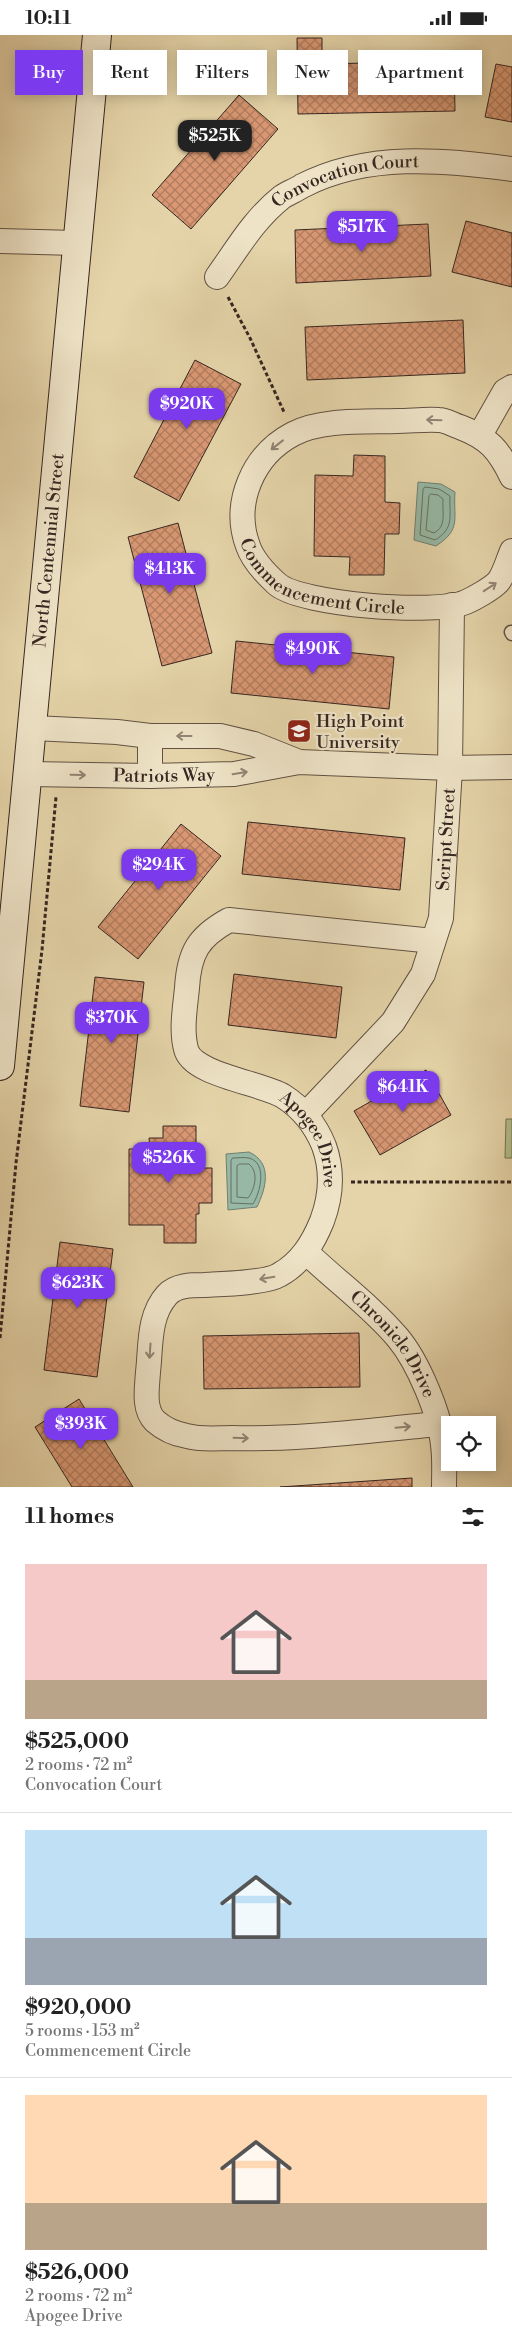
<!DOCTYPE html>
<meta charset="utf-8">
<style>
body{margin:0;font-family:"Libre Bodoni",serif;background:#f2f2f2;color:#222;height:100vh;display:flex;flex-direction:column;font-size:19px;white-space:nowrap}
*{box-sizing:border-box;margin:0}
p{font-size:16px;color:#767676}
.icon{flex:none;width:28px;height:28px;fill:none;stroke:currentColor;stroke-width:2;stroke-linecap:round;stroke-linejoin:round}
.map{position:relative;height:1452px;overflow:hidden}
.side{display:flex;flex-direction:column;background:#fff;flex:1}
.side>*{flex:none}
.banner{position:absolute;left:15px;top:15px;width:482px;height:45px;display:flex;gap:10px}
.controls{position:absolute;left:441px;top:1381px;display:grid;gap:10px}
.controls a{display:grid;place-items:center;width:55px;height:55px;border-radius:0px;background:#fff;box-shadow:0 2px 12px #0003;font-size:25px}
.price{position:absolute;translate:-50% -42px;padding:0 11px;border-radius:10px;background:#7c3aed;color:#fff;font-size:16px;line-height:32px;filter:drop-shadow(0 1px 2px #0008)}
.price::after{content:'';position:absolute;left:50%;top:30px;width:15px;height:11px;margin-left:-8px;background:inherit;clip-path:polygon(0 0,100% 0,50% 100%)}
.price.selected{background:#222;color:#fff}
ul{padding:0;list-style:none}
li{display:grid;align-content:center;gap:10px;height:265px;padding:0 25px}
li+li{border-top:1px solid #e0e0e0}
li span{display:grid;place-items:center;height:155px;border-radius:0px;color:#555}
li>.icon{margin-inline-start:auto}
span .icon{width:90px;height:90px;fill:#fffc;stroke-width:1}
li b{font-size:21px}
h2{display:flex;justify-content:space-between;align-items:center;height:60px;padding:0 25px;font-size:21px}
.tag{padding:0 18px;border-radius:0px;background:#fff;box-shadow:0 2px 12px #0003;font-size:18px;line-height:45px}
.tag.selected{background:#7c3aed;color:#fff}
.status{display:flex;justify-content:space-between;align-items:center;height:35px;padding:0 25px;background:#fff;direction:ltr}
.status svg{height:14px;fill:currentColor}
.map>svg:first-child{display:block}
.garden{fill:#b2bd8a;stroke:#747256}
.water{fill:#96b8a4;stroke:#707e70}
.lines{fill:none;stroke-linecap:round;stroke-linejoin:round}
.shore{stroke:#666f62;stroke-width:1}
.building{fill:url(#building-cross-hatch);stroke:#362621}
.lane-casing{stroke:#625243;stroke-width:15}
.street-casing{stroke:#625243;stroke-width:26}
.secondary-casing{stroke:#362621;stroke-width:30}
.path{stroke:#362621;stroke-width:3;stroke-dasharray:4 2.5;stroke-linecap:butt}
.lane{stroke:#eee3c7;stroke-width:12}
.street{stroke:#eee3c7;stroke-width:24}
.secondary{stroke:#eee3c7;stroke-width:28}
.oneway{stroke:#928474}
.labels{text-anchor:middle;stroke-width:4.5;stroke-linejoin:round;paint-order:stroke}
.street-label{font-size:18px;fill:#362621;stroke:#eee3c7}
.poi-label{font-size:18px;fill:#362621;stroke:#eee3c7;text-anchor:start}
</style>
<div class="status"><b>10:11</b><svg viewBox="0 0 49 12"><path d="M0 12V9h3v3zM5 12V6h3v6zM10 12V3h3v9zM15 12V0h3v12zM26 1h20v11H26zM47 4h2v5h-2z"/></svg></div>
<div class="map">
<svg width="512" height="1452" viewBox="0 0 512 1452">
<defs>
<pattern id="building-cross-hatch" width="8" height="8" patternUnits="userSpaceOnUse" patternTransform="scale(1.25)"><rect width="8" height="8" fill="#d99873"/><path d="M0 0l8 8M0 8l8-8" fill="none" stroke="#b17c5e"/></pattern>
</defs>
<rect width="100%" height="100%" fill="#e5d4a9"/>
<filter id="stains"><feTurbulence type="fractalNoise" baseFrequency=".004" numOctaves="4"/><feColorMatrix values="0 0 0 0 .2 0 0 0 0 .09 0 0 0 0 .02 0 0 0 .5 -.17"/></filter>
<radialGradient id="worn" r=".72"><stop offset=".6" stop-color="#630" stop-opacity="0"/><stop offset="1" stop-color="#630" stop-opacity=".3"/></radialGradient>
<path class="garden" d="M506,1084H512V1123H505Z"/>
<g class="water">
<path d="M418,447L441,449L455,457C453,484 462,494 436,511L414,505Z"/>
<path d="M249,1117C273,1128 266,1153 257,1172L228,1175L226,1119Z"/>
</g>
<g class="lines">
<g class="shore">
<path d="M425,452L439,454L450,461C449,481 455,493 435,505L420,500L423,455Z"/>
<path d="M431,459L438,460L443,464C442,478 447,491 434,498L426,495L429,461Z"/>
<path d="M233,1123C238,1123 245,1122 249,1123C268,1128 260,1158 253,1169L231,1168V1126Z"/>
<path d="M240,1129H249C259,1137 255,1154 248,1163L237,1162V1131Z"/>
</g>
</g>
<g class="building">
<path d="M297,3H322V29L454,26L455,76L298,79Z"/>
<path d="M496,29L512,32V87L485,82Z"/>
<path d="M239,60L278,94L191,194L152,160Z"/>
<path d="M466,186L512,198V252L452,237Z"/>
<path d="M428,189L431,241L296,248L295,195Z"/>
<path d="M463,285L465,338L307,345L305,292Z"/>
<path d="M195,325L241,349L179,466L134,442Z"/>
<path d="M354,420L385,421V467L400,468L399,499H385L384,540H349L350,522L314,521L315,440L353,441Z"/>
<path d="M178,488L212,618L162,631L128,502Z"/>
<path d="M236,606L394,622L389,674L231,658Z"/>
<path d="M248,787L405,803L400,855L242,839Z"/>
<path d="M181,789L221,821L138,924L98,892Z"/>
<path d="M234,939L342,952L336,1003L228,990Z"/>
<path d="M95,942L144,947L129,1077L80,1071Z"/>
<path d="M426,1035L451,1080L380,1120L354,1076Z"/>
<path d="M163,1091H196V1122H201V1133H212V1168H199V1179H196V1208H164V1190H129V1114H150L149,1103H163Z"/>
<path d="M60,1207L113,1214L97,1342L44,1335Z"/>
<path d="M359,1298L360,1352L204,1354L203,1301Z"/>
<path d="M79,1364L133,1452H72L35,1392Z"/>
<path d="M412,1443V1452H280Z"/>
</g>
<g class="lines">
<defs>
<path id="lane" d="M511,597L512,599"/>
<g id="street">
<path d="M0,206L76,208"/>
<path id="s1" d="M217,242C237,214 254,184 282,162C288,158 296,155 302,151C368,117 441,125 512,134"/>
<path d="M480,400L505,356L512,352"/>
<path id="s2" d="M512,442C499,415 489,403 460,392C453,390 446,385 439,385C425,384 411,386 397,386C366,387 321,384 293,399C253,420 232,468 248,511C253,526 266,539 277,549C301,570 437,580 466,567C475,563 491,554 498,547C504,540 508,525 512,516"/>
<path d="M33,693L117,697L150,701H220L254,709L299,727"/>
<path id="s3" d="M29,739L150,741L234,739L299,727L450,733L512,732"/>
<path d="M150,741V701"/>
<path id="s4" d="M433,906L229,885C198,902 189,918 187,953C185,973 181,995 186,1014C192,1040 262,1048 283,1061C302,1073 316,1091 324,1111C333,1136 331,1162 322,1186C313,1208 301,1228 279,1240C266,1248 221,1249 204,1250C192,1250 176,1250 167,1260C148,1281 151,1312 148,1337C147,1353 143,1374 155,1386C164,1394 175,1399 187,1401C201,1405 218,1403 232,1403C301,1405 371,1395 439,1389"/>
<path id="s5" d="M306,1079L393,987L423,939L441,883L450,733L452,570"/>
<path id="s6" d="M306,1217C336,1246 371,1271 398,1303C418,1327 440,1379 443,1410C445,1424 444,1438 444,1452"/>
</g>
<g id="secondary">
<path id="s7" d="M0,1031L97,0"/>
</g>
</defs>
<use href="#lane" class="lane-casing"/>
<use href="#street" class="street-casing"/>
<use href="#secondary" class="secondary-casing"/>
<g class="path">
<path d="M228,262L250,303L284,377"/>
<path d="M351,1147H512"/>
<path d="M0,1303L16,1128L42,915L56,762"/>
</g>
<use href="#lane" class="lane"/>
<use href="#street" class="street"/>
<use href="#secondary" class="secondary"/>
</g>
<defs><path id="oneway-shaft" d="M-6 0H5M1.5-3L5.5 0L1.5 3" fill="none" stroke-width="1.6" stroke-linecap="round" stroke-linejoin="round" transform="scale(1.25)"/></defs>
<g class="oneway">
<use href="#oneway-shaft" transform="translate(434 385) rotate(-178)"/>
<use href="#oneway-shaft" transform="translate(277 410) rotate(142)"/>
<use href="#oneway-shaft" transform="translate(490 552) rotate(-33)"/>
<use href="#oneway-shaft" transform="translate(184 701) rotate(-180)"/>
<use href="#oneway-shaft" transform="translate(240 738) rotate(-9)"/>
<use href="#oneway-shaft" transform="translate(78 740) rotate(1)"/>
<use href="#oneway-shaft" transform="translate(267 1243) rotate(171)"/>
<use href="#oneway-shaft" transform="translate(150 1316) rotate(94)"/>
<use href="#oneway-shaft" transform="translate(403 1392) rotate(-5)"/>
<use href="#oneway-shaft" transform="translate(241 1403) rotate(2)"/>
</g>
<defs>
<symbol id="university-square" viewBox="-11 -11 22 22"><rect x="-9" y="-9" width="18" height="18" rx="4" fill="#8f2418" stroke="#eee3c7"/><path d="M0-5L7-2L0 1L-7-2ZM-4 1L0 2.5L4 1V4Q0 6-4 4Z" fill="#fff"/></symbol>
</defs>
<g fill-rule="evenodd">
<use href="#university-square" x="285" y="682" width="28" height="28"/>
</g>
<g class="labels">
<g class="street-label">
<text dy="6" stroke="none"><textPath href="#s1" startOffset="170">Convocation Court</textPath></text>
<text dy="6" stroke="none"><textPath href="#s7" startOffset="518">North Centennial Street</textPath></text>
<text dy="6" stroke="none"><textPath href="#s2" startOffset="462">Commencement Circle</textPath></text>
<text dy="6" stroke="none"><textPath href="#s3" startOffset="135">Patriots Way</textPath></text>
<text dy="6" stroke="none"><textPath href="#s5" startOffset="321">Script Street</textPath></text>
<text dy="6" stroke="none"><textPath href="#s4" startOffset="515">Apogee Drive</textPath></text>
<text dy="6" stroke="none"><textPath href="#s6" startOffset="128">Chronicle Drive</textPath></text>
</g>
<g class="poi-label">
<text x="316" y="692">High Point<tspan x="316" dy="21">University</tspan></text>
</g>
</g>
<rect width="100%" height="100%" filter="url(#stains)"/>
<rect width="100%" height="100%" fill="url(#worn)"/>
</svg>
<div class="controls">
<a><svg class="icon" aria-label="locate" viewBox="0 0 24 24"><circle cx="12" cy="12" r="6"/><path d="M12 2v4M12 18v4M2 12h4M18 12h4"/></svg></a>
</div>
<b class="price selected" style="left:215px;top:127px">$525K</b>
<b class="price" style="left:362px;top:218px">$517K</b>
<b class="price" style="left:187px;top:395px">$920K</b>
<b class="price" style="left:170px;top:560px">$413K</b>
<b class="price" style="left:313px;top:640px">$490K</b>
<b class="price" style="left:159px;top:856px">$294K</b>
<b class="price" style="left:112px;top:1009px">$370K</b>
<b class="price" style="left:403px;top:1078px">$641K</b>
<b class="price" style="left:169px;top:1149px">$526K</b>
<b class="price" style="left:78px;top:1274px">$623K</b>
<b class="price" style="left:81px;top:1415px">$393K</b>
<div class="banner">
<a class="tag selected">Buy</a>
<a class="tag">Rent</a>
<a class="tag">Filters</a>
<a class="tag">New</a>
<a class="tag">Apartment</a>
</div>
</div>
<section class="side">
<h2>11 homes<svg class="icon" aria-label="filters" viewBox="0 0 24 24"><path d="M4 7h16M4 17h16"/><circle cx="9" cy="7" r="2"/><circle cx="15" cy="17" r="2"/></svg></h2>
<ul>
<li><span style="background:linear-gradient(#f6c9c9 75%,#b9a48a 0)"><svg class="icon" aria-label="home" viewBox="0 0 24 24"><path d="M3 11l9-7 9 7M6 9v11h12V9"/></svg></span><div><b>$525,000</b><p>2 rooms · 72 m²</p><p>Convocation Court</p></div></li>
<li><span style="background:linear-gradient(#bfe0f5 70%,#9aa5b1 0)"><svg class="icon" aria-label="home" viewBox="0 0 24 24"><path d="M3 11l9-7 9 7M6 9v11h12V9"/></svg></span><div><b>$920,000</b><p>5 rooms · 153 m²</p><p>Commencement Circle</p></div></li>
<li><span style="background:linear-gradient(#ffd9b3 70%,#b9a48a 0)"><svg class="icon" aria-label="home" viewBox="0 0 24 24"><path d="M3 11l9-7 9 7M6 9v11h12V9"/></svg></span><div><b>$526,000</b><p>2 rooms · 72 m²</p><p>Apogee Drive</p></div></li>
</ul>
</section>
